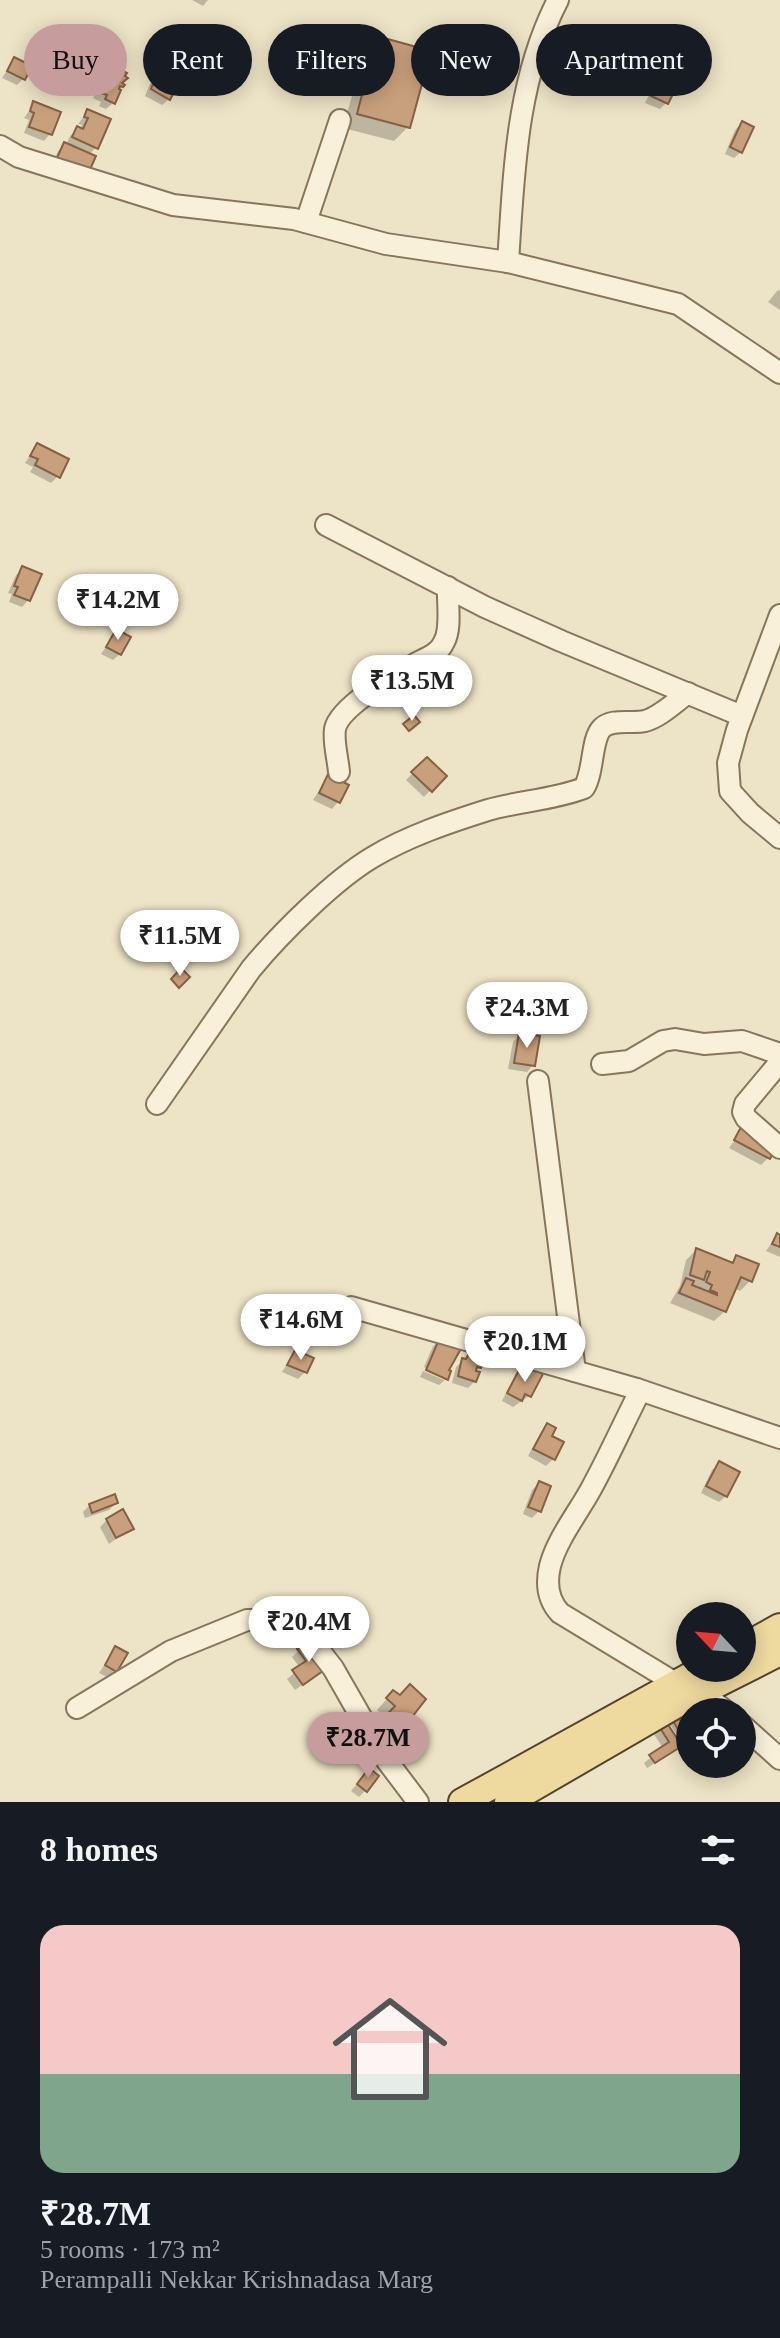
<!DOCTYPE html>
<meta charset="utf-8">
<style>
body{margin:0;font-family:"Times New Roman",serif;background:#20242c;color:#f1f3f6;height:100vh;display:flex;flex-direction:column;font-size:30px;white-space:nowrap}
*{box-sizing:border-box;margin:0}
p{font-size:26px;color:#9ea1a6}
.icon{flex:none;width:44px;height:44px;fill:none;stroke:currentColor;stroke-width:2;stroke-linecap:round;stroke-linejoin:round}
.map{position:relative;height:1802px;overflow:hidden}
.panel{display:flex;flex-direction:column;background:#171b24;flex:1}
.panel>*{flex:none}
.banner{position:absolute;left:24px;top:24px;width:732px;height:72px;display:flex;gap:16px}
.needle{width:52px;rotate:296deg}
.tools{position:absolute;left:676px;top:1602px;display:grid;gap:16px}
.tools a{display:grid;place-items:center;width:80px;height:80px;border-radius:50%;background:#171b24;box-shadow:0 4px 20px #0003;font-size:40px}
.price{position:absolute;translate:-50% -68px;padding:0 18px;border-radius:28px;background:#fff;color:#222;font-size:26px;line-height:52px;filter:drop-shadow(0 2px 4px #0008)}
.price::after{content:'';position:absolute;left:50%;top:48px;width:24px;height:18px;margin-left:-12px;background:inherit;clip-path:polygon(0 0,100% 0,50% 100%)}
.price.on{background:#c79c9c;color:#111}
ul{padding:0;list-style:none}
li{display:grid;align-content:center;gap:16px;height:424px;padding:0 40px}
li span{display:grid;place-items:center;height:248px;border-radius:24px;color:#555}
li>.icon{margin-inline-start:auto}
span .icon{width:144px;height:144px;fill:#fffc;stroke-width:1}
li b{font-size:34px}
h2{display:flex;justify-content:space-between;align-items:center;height:96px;padding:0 40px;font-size:34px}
.pill{padding:0 28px;border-radius:36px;background:#171b24;box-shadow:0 4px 20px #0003;font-size:28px;line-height:72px}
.pill.on{background:#c79c9c;color:#111}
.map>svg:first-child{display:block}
.shadow{fill:#0003}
.building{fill:#c9a07d;stroke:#866043;stroke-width:2}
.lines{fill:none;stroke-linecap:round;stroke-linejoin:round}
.minor-casing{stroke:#87755c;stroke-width:24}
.major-casing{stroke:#554330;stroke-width:30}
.minor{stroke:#f8f0d9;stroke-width:20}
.major{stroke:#eed99f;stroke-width:26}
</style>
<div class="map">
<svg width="780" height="1802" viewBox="0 0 780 1802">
<rect width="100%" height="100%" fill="#ede3c6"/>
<g class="shadow">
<path d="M192,0H208L203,6Z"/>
<path d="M378,38L408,127L394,141L343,128L364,53Z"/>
<path d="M14,60L23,79L17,85L2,78Z"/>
<path d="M106,66L113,103L106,109L99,106L101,102L93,98L96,93L90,90Z"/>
<path d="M158,72L169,99L162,105L145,96L152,79Z"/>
<path d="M50,79L65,89L63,92L47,84Z"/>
<path d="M660,80L666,103L660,109L645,103L653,87Z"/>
<path d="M34,104L50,134L44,141L24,133L29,120L24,118Z"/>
<path d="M88,111L96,147L89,155L52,165L58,151L66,145L70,136L77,129L80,130L82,125L78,124Z"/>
<path d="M742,123L741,152L734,158L725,154L735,130Z"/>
<path d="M778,290L780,291V310L768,302Z"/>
<path d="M37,446L58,476L51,483L30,472L33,467L25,463Z"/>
<path d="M23,568L28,600L22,607L9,602L12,594L8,593L16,575Z"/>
<path d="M116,632L120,654L113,660L101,654Z"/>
<path d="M427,759L444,776L424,797L406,780Z"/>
<path d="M328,777L338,802L332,809L313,800Z"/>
<path d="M520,1035L533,1065L527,1072L508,1069L513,1042Z"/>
<path d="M742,1130L768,1158L761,1165L729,1148Z"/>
<path d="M777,1235L780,1237V1257L766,1251Z"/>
<path d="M696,1250L730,1264L737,1257L751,1280L740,1291L734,1288L725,1311L714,1321L670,1303L680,1286L686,1260Z"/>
<path d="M314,1311L308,1341L302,1347L292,1343L297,1334L294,1333Z"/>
<path d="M440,1340L446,1371V1379L439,1385L420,1377L423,1371L444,1380V1376L424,1367L433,1346Z"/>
<path d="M295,1352L305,1372L298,1379L282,1372Z"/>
<path d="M469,1355L479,1367L475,1372V1381L468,1388L452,1383L456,1367Z"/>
<path d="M521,1371L529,1396L513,1407L502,1401L514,1377Z"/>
<path d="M547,1426L553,1459L546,1466L528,1456L541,1432Z"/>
<path d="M719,1464L726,1496L719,1502L701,1493L712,1470Z"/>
<path d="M539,1483V1511L532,1518L523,1514L532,1490Z"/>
<path d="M116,1503L109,1510L85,1518L83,1512L90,1505Z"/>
<path d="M107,1520L131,1528L109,1544L100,1527Z"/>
<path d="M116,1648V1671L109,1678L99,1673Z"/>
<path d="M299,1650L318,1674L295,1690L287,1679L300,1668L292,1657Z"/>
<path d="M393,1692L399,1697L396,1733L386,1744L373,1732L386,1718L377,1710Z"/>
<path d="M676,1717L684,1735L679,1738L669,1723Z"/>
<path d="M662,1719L672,1752L647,1768L644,1763L663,1748L653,1733L633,1746L631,1743Z"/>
<path d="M369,1770L366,1790L359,1797L351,1791Z"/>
</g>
<g class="building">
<path d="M377,36L431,51L410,128L357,114Z"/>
<path d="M14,57L32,66L25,80L7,71Z"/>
<path d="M107,61L110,63L109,65L127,73L125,76L128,78L122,83L125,85L123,87L120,86L119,89L121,90L115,104L105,99L107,95L98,92L101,86L96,83Z"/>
<path d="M158,70L180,80L170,100L151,89Z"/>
<path d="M52,74L71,83L67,90L48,81Z"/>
<path d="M659,78L677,86L668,104L651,96Z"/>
<path d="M33,101L61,112L52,135L29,127L34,113L30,111Z"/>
<path d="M87,109L111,119L98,149L72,137L77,126L83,129L88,118L84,117Z"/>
<path d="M742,121L754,127L742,153L730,147Z"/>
<path d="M64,142L96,156L89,172L57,158Z"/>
<path d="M37,443L69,459L60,478L35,465L38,459L30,456Z"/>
<path d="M22,566L42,574L30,601L14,595L18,587L14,586Z"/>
<path d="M116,629L131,637L121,655L106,647Z"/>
<path d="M414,715L420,722L409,731L403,724Z"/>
<path d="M427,757L447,776L432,792L411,772Z"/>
<path d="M328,774L349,785L340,803L319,793Z"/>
<path d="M181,968L190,977L179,988L171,979Z"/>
<path d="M519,1033L540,1036L535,1066L514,1063Z"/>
<path d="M741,1127L777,1146L770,1159L734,1140Z"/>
<path d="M777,1233L780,1235V1247L772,1244Z"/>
<path d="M696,1248L733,1263L736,1255L759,1264L752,1282L741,1277L726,1312L679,1293L686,1278L694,1281L692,1285L717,1295V1293L710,1290L712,1285L706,1282L710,1272L707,1271L704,1280L690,1275Z"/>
<path d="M314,1309L324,1314L310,1342L298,1336L304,1317L309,1319Z"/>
<path d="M440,1337L462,1347L449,1370L451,1371L448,1380L426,1370Z"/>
<path d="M295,1350L314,1358L307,1373L287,1365Z"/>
<path d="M469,1353L485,1358L481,1368L477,1367L476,1371L480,1372L476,1382L458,1376L462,1358L466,1359Z"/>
<path d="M520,1368L529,1373L532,1368L543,1374L531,1397L525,1394L522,1401L507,1393Z"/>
<path d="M547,1423L556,1428L552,1436L564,1442L555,1460L533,1449Z"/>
<path d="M719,1461L740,1472L727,1497L706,1486Z"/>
<path d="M539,1481L551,1486L541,1512L528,1507Z"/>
<path d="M115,1494L118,1503L92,1513L89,1504Z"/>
<path d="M123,1509L134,1529L116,1538L106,1519Z"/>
<path d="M308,1641L327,1668L303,1685L292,1670L306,1661L297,1649Z"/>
<path d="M115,1646L128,1653L117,1672L105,1665Z"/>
<path d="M410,1684L426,1699L398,1735L382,1720L395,1706L386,1698L393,1690L400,1695Z"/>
<path d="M676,1714L689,1733L683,1737L671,1718Z"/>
<path d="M663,1717L682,1746L655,1763L649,1755L669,1742L660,1728L640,1741L636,1734Z"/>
<path d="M369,1768L379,1776L367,1792L357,1784Z"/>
</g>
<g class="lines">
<defs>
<g id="minor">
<path d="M0,146L19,157L173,205L294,219L386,244L508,262L678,304L780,373"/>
<path d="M306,222L340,120"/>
<path d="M508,262C514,173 516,81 558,0"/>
<path d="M326,525L485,607L561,641L742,716"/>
<path d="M780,615L737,730L728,763L730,791L750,813L780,838"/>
<path d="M339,772C338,759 333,742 335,729C339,707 396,674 415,664C426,658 439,654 444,642C452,628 447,603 448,587"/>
<path d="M780,1062L745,1104L743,1112L746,1118L780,1148"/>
<path d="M602,1064L629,1061L663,1041L675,1039L704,1044L742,1041L780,1054"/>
<path d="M538,1081L575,1371"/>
<path d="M157,1104L251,969C280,934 334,880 373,857C408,836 450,822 488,810C519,801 553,800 584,788C594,772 591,739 602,728C612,718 632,724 645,721C660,717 675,702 688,693"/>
<path d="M351,1307L637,1389L636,1399C621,1429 607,1460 591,1489C578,1513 557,1539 550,1566C546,1583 548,1600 560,1613L677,1684"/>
<path d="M637,1389L780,1438"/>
<path d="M702,1693L727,1712"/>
<path d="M77,1708L171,1651L247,1620H268L289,1626L312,1641L333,1668L384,1757L418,1802"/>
<path d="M742,1725L780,1759"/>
</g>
<g id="major">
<path d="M742,1648L780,1627"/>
<path d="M462,1802L705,1668"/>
<path d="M508,1802L677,1704L780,1652"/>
</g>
</defs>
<use href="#minor" class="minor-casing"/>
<use href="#major" class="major-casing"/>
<use href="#minor" class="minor"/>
<use href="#major" class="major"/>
</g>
</svg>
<div class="tools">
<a><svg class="needle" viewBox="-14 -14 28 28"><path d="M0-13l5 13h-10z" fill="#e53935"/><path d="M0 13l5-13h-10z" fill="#9ea1a6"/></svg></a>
<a><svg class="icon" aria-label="locate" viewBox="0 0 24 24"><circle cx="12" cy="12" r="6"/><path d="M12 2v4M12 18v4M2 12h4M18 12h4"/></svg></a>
</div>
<b class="price" style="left:118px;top:642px">₹14.2M</b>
<b class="price" style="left:412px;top:723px">₹13.5M</b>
<b class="price" style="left:180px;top:978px">₹11.5M</b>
<b class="price" style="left:527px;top:1050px">₹24.3M</b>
<b class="price" style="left:301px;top:1362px">₹14.6M</b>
<b class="price" style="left:525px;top:1384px">₹20.1M</b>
<b class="price" style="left:309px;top:1664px">₹20.4M</b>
<b class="price on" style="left:368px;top:1780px">₹28.7M</b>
<div class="banner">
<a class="pill on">Buy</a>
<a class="pill">Rent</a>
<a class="pill">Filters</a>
<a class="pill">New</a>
<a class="pill">Apartment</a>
</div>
</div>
<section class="panel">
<h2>8 homes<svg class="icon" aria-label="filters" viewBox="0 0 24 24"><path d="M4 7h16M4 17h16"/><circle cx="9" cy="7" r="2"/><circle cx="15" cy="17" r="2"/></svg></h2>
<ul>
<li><span style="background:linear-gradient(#f6c9c9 60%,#7fa58c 0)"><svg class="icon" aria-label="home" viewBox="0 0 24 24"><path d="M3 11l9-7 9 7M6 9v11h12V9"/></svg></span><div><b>₹28.7M</b><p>5 rooms · 173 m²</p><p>Perampalli Nekkar Krishnadasa Marg</p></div></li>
</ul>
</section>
